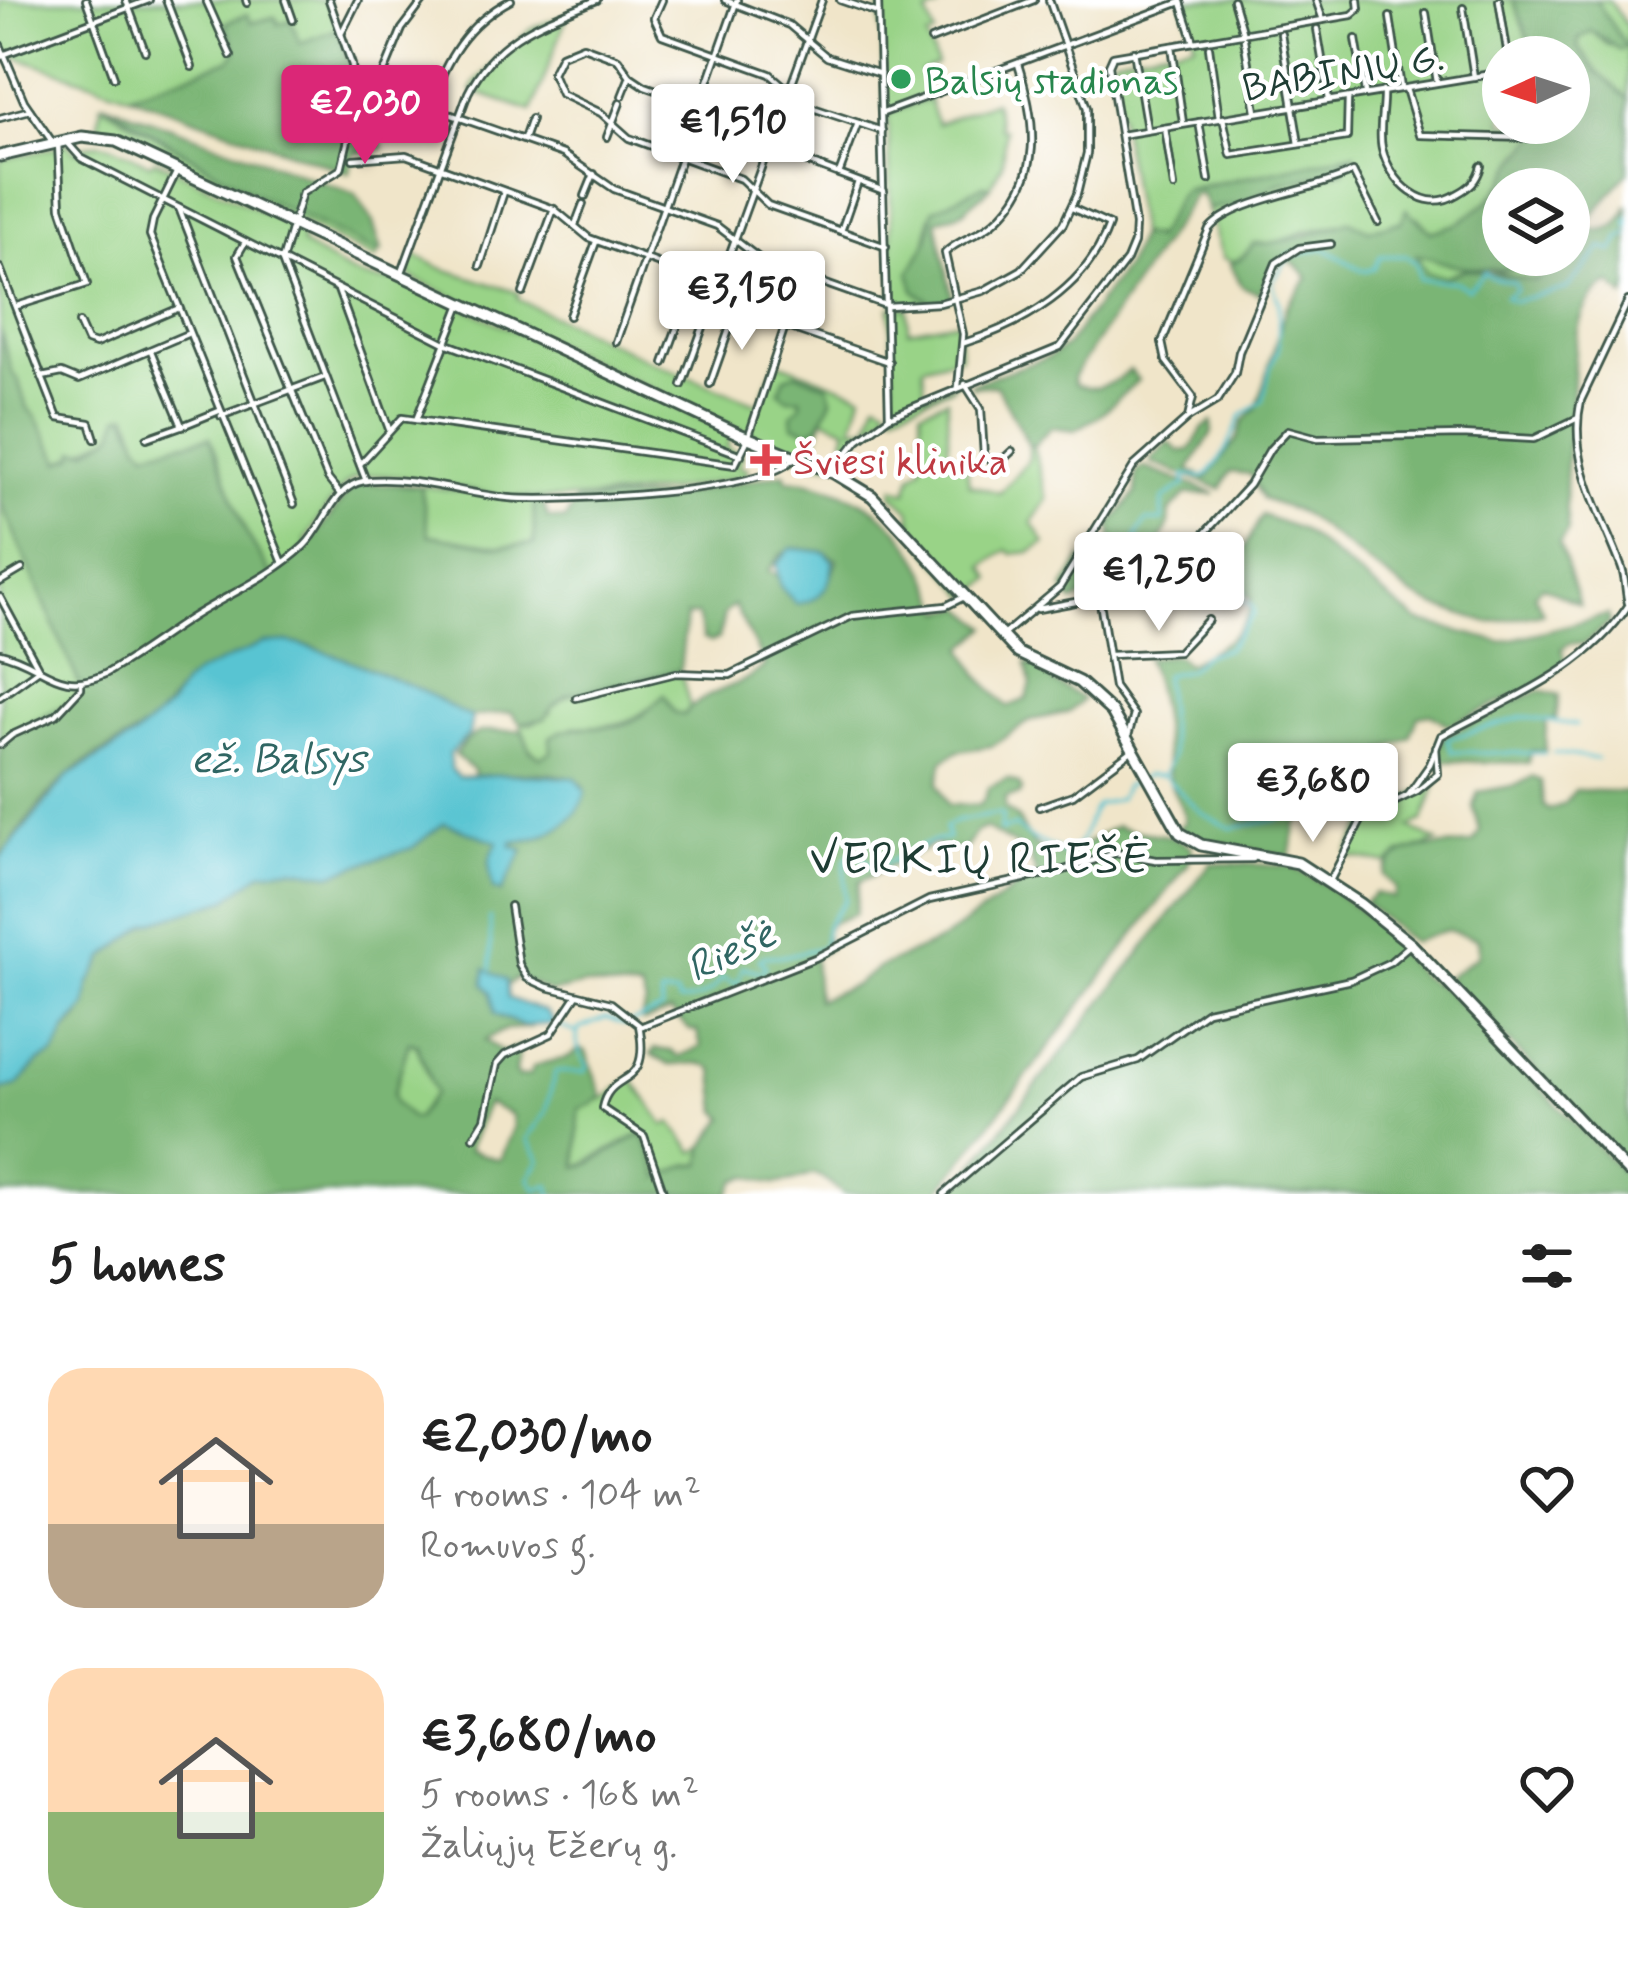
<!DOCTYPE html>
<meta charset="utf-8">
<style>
body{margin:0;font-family:Mynerve,sans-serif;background:#f6f6f6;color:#222;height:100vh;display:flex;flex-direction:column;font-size:45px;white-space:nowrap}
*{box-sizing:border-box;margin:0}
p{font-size:39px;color:#767676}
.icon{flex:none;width:66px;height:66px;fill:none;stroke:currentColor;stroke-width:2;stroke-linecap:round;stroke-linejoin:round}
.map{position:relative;height:1194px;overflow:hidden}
.sheet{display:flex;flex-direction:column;background:#fff;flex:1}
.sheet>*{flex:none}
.needle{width:78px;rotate:267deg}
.controls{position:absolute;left:1482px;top:36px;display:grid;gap:24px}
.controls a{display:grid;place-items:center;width:108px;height:108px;border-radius:50%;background:#fff;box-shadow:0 12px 48px #0002;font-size:60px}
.price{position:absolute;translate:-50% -102px;padding:0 27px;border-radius:12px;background:#fff;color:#222;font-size:39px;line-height:78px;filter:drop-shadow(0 3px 6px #0008)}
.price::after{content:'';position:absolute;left:50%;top:72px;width:36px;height:27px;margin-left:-18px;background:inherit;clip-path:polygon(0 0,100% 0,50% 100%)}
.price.current{background:#db2777;color:#fff}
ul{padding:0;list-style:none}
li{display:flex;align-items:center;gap:36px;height:300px;padding:0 48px}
li span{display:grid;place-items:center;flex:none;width:336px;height:240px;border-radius:36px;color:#555}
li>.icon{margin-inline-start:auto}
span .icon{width:144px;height:144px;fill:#fffc;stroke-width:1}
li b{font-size:51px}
h2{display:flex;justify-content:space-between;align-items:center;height:144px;padding:0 48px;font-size:51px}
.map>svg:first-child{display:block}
.green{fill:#99d387;stroke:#5c885e;stroke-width:3}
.forest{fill:#7ab574;stroke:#4c7954;stroke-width:3;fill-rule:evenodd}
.water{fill:#58c4d2;stroke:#3c8083;stroke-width:3}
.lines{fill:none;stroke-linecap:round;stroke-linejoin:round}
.stream{stroke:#58c4d2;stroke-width:3}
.minor-casing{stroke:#3e564a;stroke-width:10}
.secondary-casing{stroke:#3e564a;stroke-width:15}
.minor{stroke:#fff;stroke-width:4.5}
.secondary{stroke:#fff;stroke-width:9}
.leisure-dot{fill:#2e9e5b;stroke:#fff;stroke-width:4.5}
.health-dot{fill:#e0444e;stroke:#fff;stroke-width:4.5}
.labels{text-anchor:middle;stroke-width:9;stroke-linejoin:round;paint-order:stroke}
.street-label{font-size:39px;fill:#1f3d34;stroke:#fff}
.leisure-label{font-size:39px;fill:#27864d;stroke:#fff;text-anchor:start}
.health-label{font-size:39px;fill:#be3a42;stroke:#fff;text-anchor:start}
.water-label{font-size:42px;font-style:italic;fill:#306663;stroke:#fff}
.quarter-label{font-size:45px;letter-spacing:3px;fill:#1f3d34;stroke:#fff}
</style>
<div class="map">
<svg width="1628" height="1194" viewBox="0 0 1628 1194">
<rect width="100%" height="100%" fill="#fff"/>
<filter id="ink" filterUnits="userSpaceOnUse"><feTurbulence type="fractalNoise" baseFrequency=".00833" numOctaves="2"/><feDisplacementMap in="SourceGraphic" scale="24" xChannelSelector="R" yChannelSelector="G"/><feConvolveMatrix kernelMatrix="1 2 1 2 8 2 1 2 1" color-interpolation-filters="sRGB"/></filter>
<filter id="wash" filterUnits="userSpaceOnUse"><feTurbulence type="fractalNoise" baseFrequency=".004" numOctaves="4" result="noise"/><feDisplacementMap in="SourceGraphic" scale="48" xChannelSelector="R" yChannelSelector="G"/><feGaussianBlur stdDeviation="2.7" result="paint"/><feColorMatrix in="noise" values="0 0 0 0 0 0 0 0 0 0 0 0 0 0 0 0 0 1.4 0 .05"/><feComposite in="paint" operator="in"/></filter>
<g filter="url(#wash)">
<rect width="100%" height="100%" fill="#f0e5c9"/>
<g class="green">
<path d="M0,0H327L338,29L300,44L274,17L251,23L247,15L225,23L236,52L230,60L129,95L11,55L0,58Z"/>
<path d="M880,0H935L938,9L927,14L935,34L927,38L937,65L922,72L931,95L885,111Z"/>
<path d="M1182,0H1513L1535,57H1503V123L1549,126C1512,160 1487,228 1431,232L1417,217L1369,231L1349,221C1334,227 1324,228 1308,231C1290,235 1277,247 1258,243L1235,262L1223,258L1207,209L1240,204L1279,184L1343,171V162L1356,155L1185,189L1157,236L1139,235L1111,63L1115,57L1195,43Z"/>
<path d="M1596,0H1609L1628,28V99L1598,73L1578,47L1579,38L1591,31L1608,45L1626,46Z"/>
<path d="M568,14L532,111L471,91L476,81L530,29Z"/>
<path d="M929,99L937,124L994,101L1000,129L1005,130L1002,164L990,188L986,185L930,217C927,244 920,267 918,294L931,302L894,303L888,114Z"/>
<path d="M101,105L253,193L379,253L376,259L117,136L93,132L54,135L98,129Z"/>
<path d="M65,142L76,151C99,133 127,153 149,164L154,160L301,231L302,245C329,259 360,285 391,280L390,273L732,433L727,447L743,455L739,467L747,468V475C670,493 585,504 506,496C466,492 394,469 358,477C341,481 315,526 305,541L308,546L272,576L246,533L210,437L147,451L140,445L129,415L114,434L61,462L36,417L26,406L18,379L12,374L0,329V160L57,147Z"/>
<path d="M413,254L441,268L519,293L517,299L657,364L759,404L776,361L862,394L853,427L868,426L877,400L887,405L888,409L851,445L844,439L847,428L824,418L814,447L830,454L841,450L846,452L833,464L812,463L411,277L408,269Z"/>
<path d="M1419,254C1449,262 1483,272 1516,269C1533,268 1546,255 1562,255C1534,308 1506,260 1466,269C1457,271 1449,276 1439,278L1426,273L1415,257Z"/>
<path d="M907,307L908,330L959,321L960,356L923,366L925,395L956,382L951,388L894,412L890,308Z"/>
<path d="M947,399L949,462L966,463L969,484L1000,493L1029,459V445L1033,446L1047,499L1032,522L1045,543L1031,552L1012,554L1007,550L984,566L992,579L969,597L889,507L913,523L910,510L893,494L894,487L907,492L912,475L922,467L921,410Z"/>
<path d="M421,486L534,500V544L499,547L429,535Z"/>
<path d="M0,500L83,691L77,698L0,740Z"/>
<path d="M680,670L690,707L684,715L674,712L664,696C630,726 617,726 573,727L552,752L540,757L530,749L520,723L531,724L550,713L551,707L568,695Z"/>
<path d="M1437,782L1423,821L1409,827L1437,842L1400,854L1388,864L1351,857L1348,852L1368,817Z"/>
<path d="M409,1042L416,1044L435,1093L416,1118L411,1119L395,1103L393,1095Z"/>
<path d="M631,1077L665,1126L671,1122L694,1152L704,1147L702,1164L687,1165L660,1179L642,1133L577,1167L579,1109L608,1096Z"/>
</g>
<g class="forest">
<path d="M1513,0H1596L1626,46L1620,50L1591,31L1579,38L1578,47L1598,73L1628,99V172L1587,223L1591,229C1612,234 1621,224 1628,205V287L1625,297L1611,284C1570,297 1575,366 1572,400C1569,450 1561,477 1568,530L1559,543L1579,604L1542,586L1534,594L1543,613L1489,623L1435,606L1410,594L1302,513L1262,499L1250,474L1230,472L1221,489L1152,463V459L1169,442L1179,451L1190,450L1203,428L1212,422V432L1189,470L1206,479L1237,439L1243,421L1257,408L1286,307L1308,278C1282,243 1272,264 1260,294L1242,286L1230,263L1242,258L1254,243C1272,247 1331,229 1349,221L1369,230L1401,222L1406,209L1431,232L1457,224L1496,196L1518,158L1549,123H1569V57H1535ZM1503,189H1569V255H1562L1554,268L1536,281L1466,269L1446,277L1426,273L1416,255C1427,255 1434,260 1445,263C1477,270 1523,276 1551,255H1503Z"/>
<path d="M248,14L251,23L275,17L278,24L291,20L300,43L338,29L348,60H353L359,96L370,109L383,148L354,154L349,173L129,95L230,60L236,51L225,23Z"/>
<path d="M102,102L355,194L372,220L382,251L379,253L253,193Z"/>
<path d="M1356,153L1343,162L1344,170L1279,184L1240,204L1207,209L1201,194L1194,195L1073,377L1074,384C1094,394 1115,383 1130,370L1138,380L1099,416L1075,430L1051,427L1033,446L1029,445L996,385L972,387L971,384L1049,357L1066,346L1126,266L1139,235L1155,239L1181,192Z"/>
<path d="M983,185L990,188L962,212L936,221L952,296L948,300L931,302L914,290L910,272L928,240L933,210Z"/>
<path d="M0,329L12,373L18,379L26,406L36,417L60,462L74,456L76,450H88L114,434L119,416L126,414L140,445L147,451L210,437L246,533L272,576L308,546L353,486L364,483L421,486L429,535L499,547L534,544V500L543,502L548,518L565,520L575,502L673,496L785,473L788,480C808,479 823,485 843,493C898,513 922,558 944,611L964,607L988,627L964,648L979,676L1008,707L1027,699L1031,684L1027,663L1047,670L1053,682L1083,699L1069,712L1032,720L991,746L959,751L943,760L938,784L948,805H979L985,799L988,788L1007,779L1019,784L1022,790L1019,795L1005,798V809C1021,818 1020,824 1029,838C1056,877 1090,836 1117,826C1148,838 1168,829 1192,848L1188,864L937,1194H843C806,1161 817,1180 778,1183C769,1184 757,1179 748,1176L736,1181L729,1194H0V1090L17,1086L39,1062L55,1054L63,1035L80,1017L89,985L105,957L147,924L227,899L262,872L292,868L330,874L412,848L444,823L498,842L489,863L493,889L501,892L524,850L512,847V842C545,840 584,823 584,786C565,766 499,774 472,778L474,771L455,755C481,719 488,735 522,730L530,750L540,757L551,752L550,737C573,721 599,731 625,724C642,718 652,706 664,695L674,712L684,715C705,689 744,688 765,665L734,605L724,614L719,638L710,642L703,639L697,615L686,616L680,670L568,695L552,707L545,719L520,723L511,712L472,717L453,711L424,692L313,647L288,642L177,692C155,734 108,744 73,771C44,795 22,828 0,858V740L76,699L82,691L0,500ZM795,548L825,552L837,560L831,577L796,604L776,575L768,571L782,553ZM985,828L1029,853L1037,878L1027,880L942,940L878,968L855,985L817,1000L814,957L829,948L825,932L829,924L855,914L859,882L935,844L949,850L966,848L976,832ZM485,970L505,980L504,988L518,977L551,993L584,985L641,991L646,1004L641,1018L643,1022L671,1012L690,1030L697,1031L701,1047L678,1057L671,1051L655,1049L651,1054L669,1065C687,1066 699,1058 714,1070L718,1111L725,1118L704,1147L702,1164L687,1165L660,1178L643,1133L589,1164L577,1167L579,1109L593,1104L602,1095L586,1052L579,1049C566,1064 548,1058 532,1068L530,1075L518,1077L515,1071L520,1046L503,1053L485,1040L506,1029L530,1028L534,1024L523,1026L500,1017L491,992L484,984ZM409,1042L417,1044L435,1093L416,1118H411L395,1103L393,1095ZM487,1103L512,1115L513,1128L500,1160L468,1150Z"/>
<path d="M797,373L828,385L832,399L820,424L810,431L793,425L792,414L801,405V398H787L779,391L785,377Z"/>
<path d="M1143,467L1216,494H1187L1170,511L1169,524L1161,540L1166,556L1203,574L1233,571L1262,515L1300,529L1418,621L1501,642L1608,615L1610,623L1584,644L1570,643L1562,648L1565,659C1551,686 1477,712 1448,725L1431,714L1418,716L1410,737L1369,758L1334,786L1333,795L1353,792L1360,803L1340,798L1333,814L1303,817L1296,823L1290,857L1189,837L1179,827L1185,822C1185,805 1172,795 1169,778C1162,737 1162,695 1146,658L1176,655L1187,664C1216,649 1251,633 1251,597L1236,590L1203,599L1174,578C1170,582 1168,589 1164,593C1151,603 1123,584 1107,586C1097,587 1089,598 1072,602L1064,589L1082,558L1104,571L1115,565L1111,524L1136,493V474Z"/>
<path d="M1539,690L1559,695L1556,719L1546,722L1545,751H1531L1528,763L1443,761L1438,751L1443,736Z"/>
<path d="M1532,777L1541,781L1543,806L1549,810L1564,804L1575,790L1628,792V1164L1446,978L1479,955L1478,939L1447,930L1412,942L1364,903L1375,893L1394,898L1396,888L1384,875C1396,839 1445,851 1474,842L1480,831L1473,806L1478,792L1517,785Z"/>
<path d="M1211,863L1290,866L1327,886L1398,939V953L1422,977L1447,991L1628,1178V1194H951Z"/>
</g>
<g class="water">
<path d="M790,548L825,552L833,561C832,586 821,601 796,604L780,586L776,565Z"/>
<path d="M288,642C334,651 379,673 422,691C440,699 452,711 472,717L469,734L449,755L451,769L458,777L508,774L576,778L586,791C579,824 543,840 512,842V846L524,850L501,892L493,889C488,866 487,859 498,842L444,823L412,848L330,874L292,868L262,872L227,899L147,924L105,957L89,985L86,1007L66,1030L55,1054L39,1062L17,1086L0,1090V858L68,776L134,737L169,707L183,684L197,673L264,643Z"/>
<path d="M485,969L506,980L508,998L546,1012L555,1024L523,1026L495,1014L491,992L484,984Z"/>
</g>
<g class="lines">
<g class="stream">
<path d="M1628,219V227"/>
<path d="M1497,752H1452L1447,739L1523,717L1576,725"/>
<path d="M1500,753H1545"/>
<path d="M1553,753L1597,759"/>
<path d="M1165,777L1203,814L1231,828L1276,820L1297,808L1327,801L1355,786"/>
<path d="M490,918L491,970"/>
<path d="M559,1026L575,1032"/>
<path d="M552,1194L550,1185L536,1189L529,1178L540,1160L527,1139L546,1112L555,1072H584L588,1066C581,1059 573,1041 579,1029L606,1018L625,1025L662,1010L661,995H676L679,1002C698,1001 712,994 722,978L737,984L743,967L762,972L766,966L759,960L763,956H785L823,947L826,926L845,900V859L851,854L862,855L871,866C900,863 920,840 948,839L945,827L957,821L998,814L1003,816L1000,831L1015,826L1030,838L1068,854C1091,834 1082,824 1097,805L1119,799L1125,786L1148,775L1163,776L1172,756L1164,675L1188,670L1204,655L1227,649L1254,613L1252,605L1240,600L1244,593L1237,584C1207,594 1195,580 1170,567L1165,570L1163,583L1157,585L1133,564L1140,547L1136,537L1146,521H1162L1163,499L1186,484L1184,475L1204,477C1223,461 1232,438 1241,416L1263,401L1270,368L1278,350L1279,302L1272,282L1289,256L1323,248L1364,271L1374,269L1380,256H1406L1416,263L1419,279L1456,282L1468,289L1485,272L1490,277L1515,283L1516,290L1505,297L1513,301L1566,289L1602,248L1614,251L1620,239L1628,234"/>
</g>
</g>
</g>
<g filter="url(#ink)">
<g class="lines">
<defs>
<g id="minor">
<path d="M86,0L114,77"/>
<path d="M126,0L145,51"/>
<path d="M166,0L192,67"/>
<path d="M206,0L231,56"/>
<path d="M246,0L247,3"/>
<path d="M286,0L293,20"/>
<path d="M329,0L352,65L355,111L341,169L302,193L282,261L366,481"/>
<path d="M662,0L654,18L662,35L770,74L807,106L882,131"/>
<path d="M725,0L789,25L827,57L880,74"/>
<path d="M840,0L878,13"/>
<path d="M878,0L889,417"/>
<path d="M1233,0L1243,34"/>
<path d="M1316,0L1323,20"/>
<path d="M1499,0L1508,57"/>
<path d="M1181,2L1194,42"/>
<path d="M1463,8L1474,77"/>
<path d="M1426,13L1437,82"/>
<path d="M1390,17L1401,88"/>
<path d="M1317,29L1329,100"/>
<path d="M342,32L358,0"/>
<path d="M1281,34L1299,144"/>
<path d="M1244,39L1256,111"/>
<path d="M1356,39L1365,92"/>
<path d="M931,40L1034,0"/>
<path d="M0,45L24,101L53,143"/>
<path d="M1172,46L1183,123"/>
<path d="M1209,47L1219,118"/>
<path d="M1134,51L1147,129"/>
<path d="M0,56L149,0"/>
<path d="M355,81L563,154L614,189L717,226L764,262L888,306L940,303L983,291L1021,270L1063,224L1077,194L1087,153V108L1049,0"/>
<path d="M378,87L402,29L424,0"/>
<path d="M1406,89L1420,135L1528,138L1532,136L1533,123"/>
<path d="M1383,91C1384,109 1378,131 1382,148C1390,182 1424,215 1457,194C1470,187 1477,181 1481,166"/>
<path d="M622,96L630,76"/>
<path d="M430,105C446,59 466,24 511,0"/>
<path d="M883,113L1181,2"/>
<path d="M0,118L30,110"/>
<path d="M1223,118L1231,155L1347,137L1348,98"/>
<path d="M1199,122L1209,180"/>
<path d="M1165,128L1174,187"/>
<path d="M1121,135L1503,72"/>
<path d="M607,137L620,103"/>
<path d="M524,139L531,119"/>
<path d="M65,140L81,158L445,343L741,455"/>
<path d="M353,159L406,155L554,209L589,238L695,277L736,309L889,362"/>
<path d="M178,169L153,220L150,235L283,563"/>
<path d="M839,174L858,123"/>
<path d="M884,191L786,154L753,125L645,86L630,76L618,59L583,46L561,55L552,73L561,94L601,113L629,138L741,179L768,205L886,247"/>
<path d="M585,196L594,174"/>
<path d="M179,208L294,504"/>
<path d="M575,225L583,204"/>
<path d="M841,231L858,182"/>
<path d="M244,244L237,256L328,479L340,494"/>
<path d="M480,266L504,192"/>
<path d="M0,268L42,377L62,373L79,380L187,334"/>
<path d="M401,275L468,93C495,37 543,22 597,0"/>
<path d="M338,290L389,429"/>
<path d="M523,293L554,209"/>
<path d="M1628,301L1581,400C1567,460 1601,513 1621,566C1626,578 1625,591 1628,603"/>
<path d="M17,306L87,284L61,207L58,142"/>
<path d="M569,316L596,242"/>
<path d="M79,323L87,341L96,344L177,309"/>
<path d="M616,342L737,0"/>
<path d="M964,343C1023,324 1087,288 1109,225L1072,208"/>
<path d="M151,351L182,426L219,411"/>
<path d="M664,363L695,278"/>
<path d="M42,377L58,418L90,423L95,439"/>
<path d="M710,384L736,310"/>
<path d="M965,384L981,409L984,456L998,464L1012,451"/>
<path d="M682,385L822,0"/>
<path d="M958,387L963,334L945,253C957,240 978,236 993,223C1045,179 1036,121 1018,64"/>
<path d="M221,416L325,377"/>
<path d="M1188,418L1193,397L1166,361L1162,342L1209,229C1234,199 1315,191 1353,172L1378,222"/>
<path d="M416,420L461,304"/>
<path d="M147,438L181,426"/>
<path d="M361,463L402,418L735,465L747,441L785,326"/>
<path d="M840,463L858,440L889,417L1060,347L1127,260L1134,243L1135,225L1109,65L1113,56L1352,15L1359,9L1358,0"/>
<path d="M1205,533L1249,485L1270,449L1288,430L1318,438L1462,435L1534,439L1578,418"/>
<path d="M0,582L22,569"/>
<path d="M0,597L39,669"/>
<path d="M1038,609L1097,598L1100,602L1114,687L1134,715L1128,736"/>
<path d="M1003,635L1060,587L1134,466L1188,418L1218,400L1235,373L1239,352L1276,263L1299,248L1331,244"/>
<path d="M0,653C44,663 57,696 105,674C135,657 161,637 189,619C228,594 270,578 304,546C325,526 333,486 364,481C411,475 463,494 509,498C557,502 768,493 794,458"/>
<path d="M1111,655L1178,652L1208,620"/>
<path d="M0,697L39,669"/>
<path d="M576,698L676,673L730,675L852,616L946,606L964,597"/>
<path d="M0,745L12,735L56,715L81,688V683"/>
<path d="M1409,794L1430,764L1441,736C1508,699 1584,672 1628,606"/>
<path d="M1039,807L1073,795L1130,752"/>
<path d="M1330,881L1363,817L1417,791L1438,774L1436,748"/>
<path d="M510,906L519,964L527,978L547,987L611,1003L639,1025C652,1093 610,1067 602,1108L644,1136L664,1194"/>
<path d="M640,1027L815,958L929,900L1064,870L1116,853L1156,860L1253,859"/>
<path d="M474,1137L485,1119L497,1064L505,1055L551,1034L577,995"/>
<path d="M944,1194L1081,1077L1138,1060L1207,1011L1351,980L1390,962L1411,944"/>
</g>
<g id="secondary">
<path d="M0,156L82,137L116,141L739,434L834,473L872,496L1018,653L1079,682L1112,712L1180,833L1201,845L1298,863L1361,904L1411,944L1628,1172"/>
<path d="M834,466L842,464L846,472"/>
</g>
</defs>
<use href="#minor" class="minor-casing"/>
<use href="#secondary" class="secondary-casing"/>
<use href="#minor" class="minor"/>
<use href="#secondary" class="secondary"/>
</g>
</g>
<circle class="leisure-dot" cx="901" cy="79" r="12"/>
<path class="health-dot" d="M760 442h12v12h12v12h-12v12h-12v-12h-12v-12h12z"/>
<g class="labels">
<g class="street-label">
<text transform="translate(1343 71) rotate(-9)" y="14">BABINIŲ G.</text>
</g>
<g class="leisure-label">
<text x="925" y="93">Balsių stadionas</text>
</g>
<g class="health-label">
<text x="793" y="474">Šviesi klinika</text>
</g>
<g class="water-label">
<text x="278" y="772">ež. Balsys</text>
<text transform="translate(730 949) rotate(-26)" y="15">Riešė</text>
</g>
<g class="quarter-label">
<text x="981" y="873">VERKIŲ RIEŠĖ</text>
</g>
</g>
</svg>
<div class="controls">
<a><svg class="needle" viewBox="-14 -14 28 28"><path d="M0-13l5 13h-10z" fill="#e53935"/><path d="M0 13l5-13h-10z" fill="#767676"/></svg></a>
<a><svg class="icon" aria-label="layers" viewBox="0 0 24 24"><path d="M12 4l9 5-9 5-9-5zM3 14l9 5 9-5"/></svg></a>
</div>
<b class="price current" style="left:365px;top:167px">€2,030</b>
<b class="price" style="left:733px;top:186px">€1,510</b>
<b class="price" style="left:742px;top:353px">€3,150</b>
<b class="price" style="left:1159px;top:634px">€1,250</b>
<b class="price" style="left:1313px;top:845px">€3,680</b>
</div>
<section class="sheet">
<h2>5 homes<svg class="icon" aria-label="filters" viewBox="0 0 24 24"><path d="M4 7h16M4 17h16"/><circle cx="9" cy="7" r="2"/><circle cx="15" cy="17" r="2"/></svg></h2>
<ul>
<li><span style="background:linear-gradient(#ffd9b3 65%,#b9a48a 0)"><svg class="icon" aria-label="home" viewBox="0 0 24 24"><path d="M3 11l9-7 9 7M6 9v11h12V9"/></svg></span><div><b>€2,030/mo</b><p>4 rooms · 104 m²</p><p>Romuvos g.</p></div><svg class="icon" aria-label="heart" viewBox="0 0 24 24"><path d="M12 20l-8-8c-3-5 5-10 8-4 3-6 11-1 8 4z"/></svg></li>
<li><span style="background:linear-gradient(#ffd9b3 60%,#8fb573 0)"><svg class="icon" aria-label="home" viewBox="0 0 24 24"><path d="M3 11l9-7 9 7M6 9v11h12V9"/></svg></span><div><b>€3,680/mo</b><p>5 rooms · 168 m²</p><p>Žaliųjų Ežerų g.</p></div><svg class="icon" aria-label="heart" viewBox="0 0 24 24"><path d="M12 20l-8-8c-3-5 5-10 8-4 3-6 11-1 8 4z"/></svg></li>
</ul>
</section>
